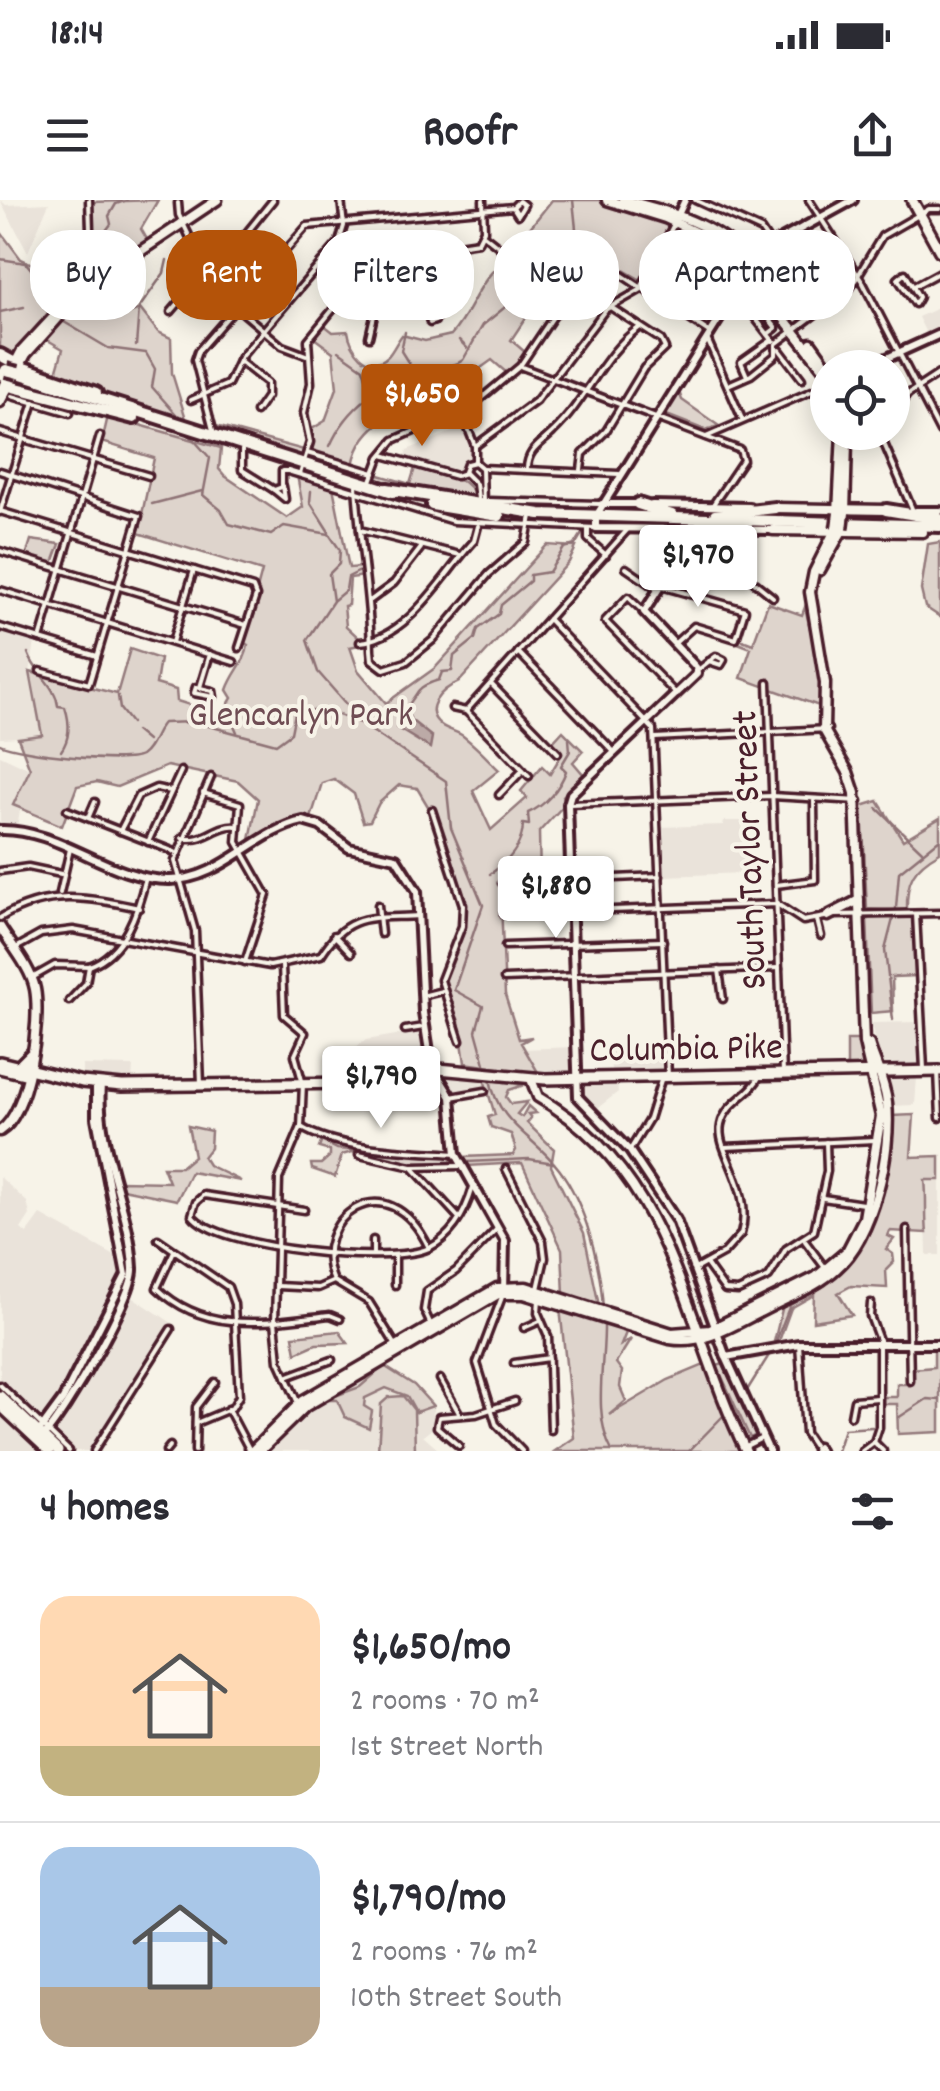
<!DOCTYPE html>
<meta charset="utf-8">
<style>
body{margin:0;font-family:Dekko,sans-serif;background:#f2f2f3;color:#2b2b33;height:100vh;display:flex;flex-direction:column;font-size:38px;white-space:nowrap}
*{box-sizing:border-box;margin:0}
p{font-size:32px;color:#7c7c81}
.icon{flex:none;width:55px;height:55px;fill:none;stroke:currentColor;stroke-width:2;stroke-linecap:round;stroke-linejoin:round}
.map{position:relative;height:1251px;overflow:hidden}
.drawer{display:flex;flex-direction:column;background:#fff;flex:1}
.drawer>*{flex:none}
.top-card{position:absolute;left:30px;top:30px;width:880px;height:90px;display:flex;gap:20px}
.buttons{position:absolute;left:810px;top:150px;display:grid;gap:20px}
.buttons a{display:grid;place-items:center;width:100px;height:100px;border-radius:50%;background:#fff;box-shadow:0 5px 25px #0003;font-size:50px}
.price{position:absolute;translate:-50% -85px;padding:0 22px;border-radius:10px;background:#fff;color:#222;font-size:32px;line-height:65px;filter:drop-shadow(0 2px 5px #0008)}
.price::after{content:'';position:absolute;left:50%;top:60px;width:30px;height:22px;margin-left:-15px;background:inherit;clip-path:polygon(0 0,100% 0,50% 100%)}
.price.active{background:#b45309;color:#fff}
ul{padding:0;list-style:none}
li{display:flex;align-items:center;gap:30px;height:250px;padding:0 40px}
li+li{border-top:2px solid #e1e1e2}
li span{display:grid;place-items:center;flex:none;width:280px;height:200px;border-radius:30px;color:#555}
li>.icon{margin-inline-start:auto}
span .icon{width:120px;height:120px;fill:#fffc;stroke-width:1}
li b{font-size:42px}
h2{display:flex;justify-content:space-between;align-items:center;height:120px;padding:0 40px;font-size:42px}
.tag{padding:0 35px;border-radius:40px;background:#fff;box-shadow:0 5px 25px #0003;font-size:35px;line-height:90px}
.tag.active{background:#b45309;color:#fff}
.status{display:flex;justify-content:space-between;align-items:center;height:70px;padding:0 50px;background:#fff;direction:ltr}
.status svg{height:28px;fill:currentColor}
header{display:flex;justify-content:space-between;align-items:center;height:130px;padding:0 40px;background:#fff;font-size:45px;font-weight:800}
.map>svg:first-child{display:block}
.built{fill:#eae3da}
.green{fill:#ded4cc;stroke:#947a7c;stroke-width:2.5}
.water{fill:#bcaaa7;stroke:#8e7275;stroke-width:2.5}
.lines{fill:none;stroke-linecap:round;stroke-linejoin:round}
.stream{stroke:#8e7275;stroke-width:2.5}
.minor-casing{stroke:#4a1f2b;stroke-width:11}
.tertiary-casing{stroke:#4a1f2b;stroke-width:14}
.secondary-casing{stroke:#4a1f2b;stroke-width:15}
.primary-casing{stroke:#4a1f2b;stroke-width:16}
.trunk-casing{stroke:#4a1f2b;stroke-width:18}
.minor{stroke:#f7f3e8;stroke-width:4}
.tertiary{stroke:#f7f3e8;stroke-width:6}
.secondary{stroke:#f7f3e8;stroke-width:8}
.primary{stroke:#f7f3e8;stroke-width:9}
.trunk{stroke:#f7f3e8;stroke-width:10}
.secondary-bridge-casing{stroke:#4a1f2b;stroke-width:15;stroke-linecap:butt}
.trunk-bridge-casing{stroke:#4a1f2b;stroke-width:18;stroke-linecap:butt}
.secondary-bridge{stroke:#f7f3e8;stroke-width:8}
.trunk-bridge{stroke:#f7f3e8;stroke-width:10}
.labels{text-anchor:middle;stroke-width:8;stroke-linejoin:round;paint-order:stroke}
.park-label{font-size:38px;fill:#6f4c53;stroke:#f7f3e8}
.street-label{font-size:38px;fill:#4a1f2b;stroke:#f7f3e8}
</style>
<div class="status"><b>18:14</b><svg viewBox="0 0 49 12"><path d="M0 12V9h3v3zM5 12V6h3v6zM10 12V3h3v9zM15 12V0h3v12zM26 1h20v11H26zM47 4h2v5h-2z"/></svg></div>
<header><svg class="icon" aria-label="menu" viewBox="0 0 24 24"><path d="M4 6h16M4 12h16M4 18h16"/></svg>Roofr<svg class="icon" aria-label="share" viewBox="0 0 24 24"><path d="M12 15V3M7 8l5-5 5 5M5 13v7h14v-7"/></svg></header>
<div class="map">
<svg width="940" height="1251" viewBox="0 0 940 1251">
<rect width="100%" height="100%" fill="#f7f3e8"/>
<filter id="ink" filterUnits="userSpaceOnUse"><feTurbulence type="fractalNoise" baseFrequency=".01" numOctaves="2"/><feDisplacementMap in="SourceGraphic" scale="20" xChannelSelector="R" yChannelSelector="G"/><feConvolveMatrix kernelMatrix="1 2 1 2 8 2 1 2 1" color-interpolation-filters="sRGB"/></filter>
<g filter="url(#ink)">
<g class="built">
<path d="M0,0L6,5L49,3L28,52Z"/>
<path d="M677,27L722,47L744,71L720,110L657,70Z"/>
<path d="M940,107V130L927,135L918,117Z"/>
<path d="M464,227L471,253L458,273L404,258L407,250Z"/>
<path d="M0,430L35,442L30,472L42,536L0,538Z"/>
<path d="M0,555L30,569L13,605L20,611L17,627H0Z"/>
<path d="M724,621H742L745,673L663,676L661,627L723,625Z"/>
<path d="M919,822L921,867L881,868L871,823Z"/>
<path d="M420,831L427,865L354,880L341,858L366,840Z"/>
<path d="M664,843V873H611L610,845H619L620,859L635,858L636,844Z"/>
<path d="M574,847L573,875L540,874L523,849Z"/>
<path d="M82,865L133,866L132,882L82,879Z"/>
<path d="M457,873L479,876L489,888L452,893L440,875Z"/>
<path d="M891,877H917L915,905L890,906L887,883Z"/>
<path d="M617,882L618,892L594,911L581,899L583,883Z"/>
<path d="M0,977L27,1002L30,1015L21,1029L27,1034L41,1015L124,1061V1076L66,1192L41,1223L0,1185Z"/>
<path d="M940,977V1055H927L925,980Z"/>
<path d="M128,1094L172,1123L92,1251H75L53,1231Z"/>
<path d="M382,1164L414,1185L433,1206V1228L423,1236L440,1251H265L307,1209Z"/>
<path d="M0,1212L41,1251H0Z"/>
</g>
<g class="green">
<path d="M158,0L141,29L148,41L76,86L68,81C67,52 95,45 92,2Z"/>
<path d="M552,0H602L670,23L643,81L576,43L573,55L561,53L549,83L511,140L526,153L508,174L492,160L453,188L460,208L446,193C407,204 361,221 353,265L311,252L312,229L325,221L337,188L333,152L314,138L323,124L333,132L348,131C350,148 368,175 388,156C393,151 397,141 402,135L425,141L451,135C469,116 476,88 494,70H509L529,29Z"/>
<path d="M0,31L21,59L48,71L64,94L11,156L0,150Z"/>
<path d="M94,85L114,107L129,113L140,109L158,132L171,138L172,173L187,222L119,201L56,173L63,149L46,139Z"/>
<path d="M678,189L682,200L719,226L705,230L664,214Z"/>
<path d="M108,216L221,248L219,269L225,276L287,318L303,307L297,275L333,287L349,368L363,367L365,376L350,378L348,405L344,406L346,426L359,438V445L350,447L358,470L386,503L435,468L547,345L576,347L569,362L459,482C442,489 421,509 441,525C447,530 456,531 463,536C476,546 487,558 499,570L473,591L491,630L527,598L521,591L542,566L550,574L562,554L552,543L563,531L583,551L573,562L584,575L563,596L565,604L539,632L540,679L500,681L505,795L519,839L532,837L521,843L539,874L465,863L459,821L443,785L465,710L434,607L429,608L417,588L399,585L379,603L370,621L363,622L354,594L334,579L322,583L311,618L291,621L249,645L258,599L238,581L167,566L117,587L97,582L77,586L62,626L13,605L30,569L18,538L42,535L30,472L117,494L130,449L160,459L156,484L176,490L177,501L222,515L232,498L227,490C233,472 246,462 248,445L243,442L262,371L138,333L154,258L102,242Z"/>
<path d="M216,226L304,250L302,257L220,234Z"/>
<path d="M415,268L464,282L475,292L473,304L376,279L379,275L410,284Z"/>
<path d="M31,340L60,344L53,363L26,356Z"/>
<path d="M940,342V417L925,407L921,390L928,344Z"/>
<path d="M768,403L802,415L805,407L820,472L819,506L741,478L751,448L738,443L740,439L753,444Z"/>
<path d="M878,601L903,640L940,618V652C913,667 906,680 907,711L867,709L862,606Z"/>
<path d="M914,717L917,776L892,777L893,811L871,813L867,718Z"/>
<path d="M847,840H859L866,867H843L847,865Z"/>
<path d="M484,879L524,885L509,890L506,897L511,904L527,902L517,914L522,917L528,906L536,913L528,914L531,918L527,923L554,949L551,966L584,1033L599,1106L564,1095L562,1049L522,963L467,966L463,957L513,955L516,950L511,934L491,927L488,917L495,915Z"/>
<path d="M914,915L911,957L940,956V980H925C927,998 925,1014 927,1033L890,1031L888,1036L894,1039L886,1049L893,1054L894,1062L886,1070L887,1088L851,1086L838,1093L852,1115L813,1121L814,1095L791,1108L779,1141L774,1142L783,1105C884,1053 878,1021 891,916Z"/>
<path d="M188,926L211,931L210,948L203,957L208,965L241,981L191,972L177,1000L122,989L120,981L169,982L163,967H181L194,956Z"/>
<path d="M322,940L447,955L456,965L405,964L352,952L342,955L335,977L312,969L311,964H321L330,956V951L319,948Z"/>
<path d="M560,1108L627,1130L621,1145L631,1139L616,1163L622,1171L620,1187L626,1201L609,1215L668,1180L704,1165L744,1251H555L574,1238Z"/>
<path d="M339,1131L348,1143L316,1144L296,1153L293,1136Z"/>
<path d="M934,1146H940V1232L898,1234L897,1204H882L881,1197H897V1184H913L912,1169L934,1167Z"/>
<path d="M723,1164L756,1235L750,1238L717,1166Z"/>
<path d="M384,1166L414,1185L433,1206L416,1212L407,1196L386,1188L365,1198L364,1206L372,1211L369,1228L345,1217L337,1200H324L360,1187Z"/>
<path d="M403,1196L414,1210L415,1251H378L381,1204L389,1197Z"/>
</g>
<path class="water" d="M407,517L432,537L430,548L397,528Z"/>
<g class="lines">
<g class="stream">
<path d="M0,59L26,63L50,92L52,114"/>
<path d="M514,62L523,77"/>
<path d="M68,81L111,24L109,16L116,4L127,0"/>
<path d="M531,82L536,81L548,93"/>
<path d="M0,112L24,107"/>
<path d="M59,119L108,148L146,153L155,169L152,187L183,222"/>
<path d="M405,132L401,151L411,167"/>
<path d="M459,140L467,148"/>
<path d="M136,146L139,108L164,73L167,60"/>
<path d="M339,151L363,168L371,193"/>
<path d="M185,230L210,258L203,295L221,310L229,324L271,335L284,326L329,334L340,350L339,364L329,374L333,401L307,440L318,472L366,527L446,581L451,628L483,705L454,790L483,806L476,831L487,871"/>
<path d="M330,246C347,207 383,181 425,170C439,166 451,169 463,160L483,125L520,95L530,61L576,29L573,0"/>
<path d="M311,291L310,302L329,332"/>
<path d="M152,304L202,291"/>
<path d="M334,400L346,390L348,377L362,370"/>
<path d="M28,453C35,474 56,485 58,506L65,507C70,522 71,537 61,551"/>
<path d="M118,496L120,509L131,523"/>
<path d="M228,512L237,532"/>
<path d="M410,518L404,509C422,493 410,489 439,480L442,472L452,471L454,456L475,439L478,429L499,414L501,405L530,381V375L549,372L564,348L575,345L583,332"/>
<path d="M135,531L147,541"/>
<path d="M0,544C18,553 125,565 141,556C152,549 155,532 163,523L194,522L276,544L291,533L295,513C315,505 340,515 360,523"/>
<path d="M877,608L922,651"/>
<path d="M500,671L521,672L525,667L552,665"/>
<path d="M490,674C507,663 523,646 523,624L529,625L528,613C545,606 560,588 566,571L561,566L570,551L569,539"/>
<path d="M896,708L899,672L940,639"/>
<path d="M893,820L885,750L893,719"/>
<path d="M490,879C498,924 534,936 559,969C586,1004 601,1067 603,1110"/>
<path d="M305,933L337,949L396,953"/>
<path d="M467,962L529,959L554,963"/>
<path d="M604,1123C605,1163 592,1215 612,1251"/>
<path d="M776,1141L790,1105L826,1085"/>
<path d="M746,1192L771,1152"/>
<path d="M898,1218L927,1199L940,1200"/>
<path d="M689,1251L724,1215"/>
<path d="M837,1251L844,1229L872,1227"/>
</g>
<defs>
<g id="minor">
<path d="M695,0L761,30L771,45"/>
<path d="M809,0L863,83L940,232"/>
<path d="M178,3L179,15L215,89L282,146L306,155"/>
<path d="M484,35L512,57"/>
<path d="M201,59L240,41L273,0"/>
<path d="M121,63L129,86"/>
<path d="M321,63L372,102L402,90L451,85L459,73L456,48"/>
<path d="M905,73L919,97L915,104L898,79Z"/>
<path d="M832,80L851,66"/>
<path d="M914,86L940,72"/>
<path d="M430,88L432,117"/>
<path d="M74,94L63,76L90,29L89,0"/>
<path d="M567,97L573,92L595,97L661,140L665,148L644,168L606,231L583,254L581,270"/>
<path d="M742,101L773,141"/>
<path d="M744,104L753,98L776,128L768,134"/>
<path d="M171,112L206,71"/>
<path d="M433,117L435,121L430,123L429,118Z"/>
<path d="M369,137L377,103"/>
<path d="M708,141L742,219"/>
<path d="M780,150L802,179"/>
<path d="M239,161L267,183V196L256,212"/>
<path d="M522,167L740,250L743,260L712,306"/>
<path d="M747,176L741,162L772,140"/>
<path d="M728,185L751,175L776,155V144L851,87L882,36L929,9H940"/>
<path d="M12,196L70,213"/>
<path d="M191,200L228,184L241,157L339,42L344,26L341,0"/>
<path d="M461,211L475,246V262"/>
<path d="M892,215L908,194L940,173"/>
<path d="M0,232L149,276"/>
<path d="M879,232L913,311"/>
<path d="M214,234L195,160L198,151L307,26L513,7L519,1L524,5L518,15L513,7"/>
<path d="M706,237L828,184"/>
<path d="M475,246L536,201L605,110L640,90L675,22"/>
<path d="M242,250V270L274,290L282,287V271H288L453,321L596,328"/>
<path d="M307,253L374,273"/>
<path d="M383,255L456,276L465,273"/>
<path d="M475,262L482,268L483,303"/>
<path d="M475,262L467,264L464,272L476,284L478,299"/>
<path d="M482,268L619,274"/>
<path d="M527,269C527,250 541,244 553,232C586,201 603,153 640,127"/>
<path d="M0,271L139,316L89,484L40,471"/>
<path d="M300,274L310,242L304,213L311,183L308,140L375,58L478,42L484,30L483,0"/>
<path d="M371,281L380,257L394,240L473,205L520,166L563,102L579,47L709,132"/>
<path d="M356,285C359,339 370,394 371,450L372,460L384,469L406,462L433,440L489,374L526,342L531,316"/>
<path d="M274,290L285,299L283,286"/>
<path d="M488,301L600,304"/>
<path d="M0,311L253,388L256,396L239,448"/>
<path d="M0,312L34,202"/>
<path d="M588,328V339L606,355"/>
<path d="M360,330L460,355"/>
<path d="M695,335L773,397"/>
<path d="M0,351L246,425"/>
<path d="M626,368L658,390"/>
<path d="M661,386L745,410L736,439L694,426L674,444"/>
<path d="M0,390L234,462"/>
<path d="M371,400L394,383L421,348"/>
<path d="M644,412L628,397L605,421L677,495"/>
<path d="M548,419L653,529L668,877"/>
<path d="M0,427L97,456"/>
<path d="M40,439L100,236"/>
<path d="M172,442L194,370"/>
<path d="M360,442C409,438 443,374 474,341L478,326"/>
<path d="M518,452L615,553"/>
<path d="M698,470L716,456L724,460L721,465L709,461"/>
<path d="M768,483L783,873"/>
<path d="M492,485L558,553"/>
<path d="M196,487L213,491L214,497L194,493Z"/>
<path d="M200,487L210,454"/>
<path d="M452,508L466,511L629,328"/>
<path d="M466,511L529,576"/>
<path d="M655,538L828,529"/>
<path d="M203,593L240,604L237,642L267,695L245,762"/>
<path d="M499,595L523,570"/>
<path d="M570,604L772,596L859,601"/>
<path d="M67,610L175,652"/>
<path d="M432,610L463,705L462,726L441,780L460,841"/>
<path d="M89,616L95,602"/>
<path d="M120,631L138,596L156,588L171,591"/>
<path d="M182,638C204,644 216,624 236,626"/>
<path d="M148,642L181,571"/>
<path d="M0,671L28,667L61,674"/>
<path d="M502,683L660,676"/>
<path d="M776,685L815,680L814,601"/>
<path d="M60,693L70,649"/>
<path d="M378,705L381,734"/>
<path d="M504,714L777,704L803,721L825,717"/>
<path d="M916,714L924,869"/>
<path d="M835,715L940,713"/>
<path d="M0,718C48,689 87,697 139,708"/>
<path d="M817,720L821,736"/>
<path d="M334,735L351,753"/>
<path d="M505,746L663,741"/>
<path d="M14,749L41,734L73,730L270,766L321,755C348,711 372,719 419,716"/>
<path d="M89,766C125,753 138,711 146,677"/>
<path d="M282,766L284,815L305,833L295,855L303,884L301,927L279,979L275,1121L279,1161L298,1203"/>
<path d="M719,770L723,799"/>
<path d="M32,778L55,765L89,766"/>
<path d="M504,779L779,768"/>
<path d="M422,796L442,791"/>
<path d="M69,801L86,783L89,766"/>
<path d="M405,830L424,827"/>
<path d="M938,871L940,918"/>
<path d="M201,884L195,731L175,661L211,577"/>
<path d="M451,897L485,891"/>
<path d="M301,927C337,950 412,951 456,954"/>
<path d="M725,947L875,940"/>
<path d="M630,950L649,919L662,877"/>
<path d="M359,955L412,967L462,966"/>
<path d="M412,967L459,1018"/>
<path d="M506,969L543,1042L545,1058L538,1089"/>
<path d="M823,998L863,1004"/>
<path d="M304,1010L204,995L196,1002L192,1015C216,1049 392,1066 429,1048C453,1036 466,1011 473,987"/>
<path d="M907,1029L910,1181"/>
<path d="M158,1039L228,1087L234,1104L239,1196L232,1208L196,1223"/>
<path d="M373,1040V1055"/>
<path d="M805,1041L826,1069"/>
<path d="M174,1051L157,1088C206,1135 268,1122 330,1115L340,1119"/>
<path d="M395,1056V1085"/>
<path d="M707,1065L725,1090L738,1091L769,1077L786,1049L814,1031L827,971L826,942"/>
<path d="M695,1069L724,1053L741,1034C754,988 715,951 721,925C726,901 752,895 760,875"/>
<path d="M277,1086L318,1088L334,1081"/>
<path d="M502,1097L477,1163L496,1224L522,1251"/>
<path d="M539,1099L538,1113L548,1136L551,1230"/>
<path d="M431,1125L424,1110L427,1091L456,1071L497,1029"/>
<path d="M524,1128L540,1121"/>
<path d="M395,1144L369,1102L334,1081C307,1021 387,958 429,1048"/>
<path d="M799,1144L805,1233L815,1248"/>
<path d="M514,1163L549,1158"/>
<path d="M286,1177L332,1160"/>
<path d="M440,1179L459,1213"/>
<path d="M0,1185L69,1251"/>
<path d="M228,1209L249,1249"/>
<path d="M851,1216L854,1200L878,1198"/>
<path d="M874,1242L883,1251"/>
<path d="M459,1246L437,1227L439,1217L476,1214L515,1201"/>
<path d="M744,1247L762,1238"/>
<path d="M94,1251L171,1129"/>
<path d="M166,1251L170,1246"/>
<path d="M195,1251L196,1207L215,1182"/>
<path d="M815,1251L818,1246L821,1251"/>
<path d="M862,1251L874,1242L879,1227V1140L870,1116L871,1103"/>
</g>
<g id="tertiary">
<path d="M677,17L685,0"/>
<path d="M865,168L940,134"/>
<path d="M602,304H639"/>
<path d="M652,305L749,307"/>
<path d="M916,311H940"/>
<path d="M697,329L644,412L696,467L697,474L571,594L568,604L578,897L630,951L676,1020L726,1157L769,1251"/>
<path d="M773,330L596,328V316L758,57L771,45L853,0"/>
<path d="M0,630C59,628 111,681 170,680C222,680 255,631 303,621L320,626L349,648L396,658L417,691L423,813L431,864L451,897L456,954L505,1041L504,1092"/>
<path d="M726,1157L799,1144H940"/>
<path d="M38,1233L63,1199L126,1075L96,918V887"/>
<path d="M43,1237C64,1215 135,1095 133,1068C130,1006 96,948 101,885"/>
</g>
<g id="secondary">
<path d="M607,0L665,18L727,47L828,174"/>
<path d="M623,0C661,9 708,22 737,49"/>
<path d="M811,143L829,168"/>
<path d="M0,192L21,152L89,79"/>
<path d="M0,202L26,154L84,89L217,0"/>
<path d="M775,308L886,310"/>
<path d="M838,313L842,232"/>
<path d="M845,313L847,242"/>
<path d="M773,330L923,332"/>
<path d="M820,370L843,329"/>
<path d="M828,716L859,700"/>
<path d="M0,727C11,745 31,768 35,789C41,821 29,913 0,931"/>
<path d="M531,879L538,897C674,975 683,1123 746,1251"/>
<path d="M252,1251L302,1201L497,1088L526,1087L672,1133L710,1130L816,1077L847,1051L864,1018L881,916L864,843L855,593L848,572L824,530L825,483L810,392L814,372L836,328"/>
<path d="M260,1251L306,1206L498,1094H524L670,1139C705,1145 733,1125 764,1110C788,1097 817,1087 837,1068C874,1036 892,951 887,903C885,882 875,864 869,844"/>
</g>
<g id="primary">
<path d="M912,0L940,51"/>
<path d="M0,862L82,882L122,886L353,883L428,868L545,879L940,871"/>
<path d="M20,865L32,853"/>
<path d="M0,868L25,874"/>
<path d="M0,1196L58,1251"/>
<path d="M0,1205L49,1251"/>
</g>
<g id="trunk">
<path d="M0,155L24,168L96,193"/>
<path d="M18,173L393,292"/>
<path d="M0,174L4,175"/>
<path d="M9,186L134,218"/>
<path d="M387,289L540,314L940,326"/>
<path d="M638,304L672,315"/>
<path d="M432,305L499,316"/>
<path d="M886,310L940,319"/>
<path d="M715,315L775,308"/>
</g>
</defs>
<use href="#minor" class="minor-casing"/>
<use href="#tertiary" class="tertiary-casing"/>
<use href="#secondary" class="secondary-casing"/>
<use href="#primary" class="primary-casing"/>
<use href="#trunk" class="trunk-casing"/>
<use href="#minor" class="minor"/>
<use href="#tertiary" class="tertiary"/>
<use href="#secondary" class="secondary"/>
<use href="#primary" class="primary"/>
<use href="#trunk" class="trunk"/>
<defs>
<g id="secondary-bridge">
<path d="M836,328L838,313"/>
<path d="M843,329L845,313"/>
</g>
<path id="trunk-bridge" d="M6,170L18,173"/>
</defs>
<use href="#secondary-bridge" class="secondary-bridge-casing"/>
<use href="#trunk-bridge" class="trunk-bridge-casing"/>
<use href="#secondary-bridge" class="secondary-bridge"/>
<use href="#trunk-bridge" class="trunk-bridge"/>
</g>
</g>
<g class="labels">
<g class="park-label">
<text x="301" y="525">Glencarlyn Park</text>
</g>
<g class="street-label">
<text transform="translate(747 650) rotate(-92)" y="13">South Taylor Street</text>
<text transform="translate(686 846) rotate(-1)" y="13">Columbia Pike</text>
</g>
</g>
</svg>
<div class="buttons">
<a><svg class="icon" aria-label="locate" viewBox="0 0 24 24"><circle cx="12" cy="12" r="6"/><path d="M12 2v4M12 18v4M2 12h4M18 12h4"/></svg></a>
</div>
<b class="price active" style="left:422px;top:249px">$1,650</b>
<b class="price" style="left:698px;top:410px">$1,970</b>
<b class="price" style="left:556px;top:741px">$1,880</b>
<b class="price" style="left:381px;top:931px">$1,790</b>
<div class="top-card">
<a class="tag">Buy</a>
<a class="tag active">Rent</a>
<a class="tag">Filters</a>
<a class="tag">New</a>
<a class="tag">Apartment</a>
</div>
</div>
<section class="drawer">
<h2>4 homes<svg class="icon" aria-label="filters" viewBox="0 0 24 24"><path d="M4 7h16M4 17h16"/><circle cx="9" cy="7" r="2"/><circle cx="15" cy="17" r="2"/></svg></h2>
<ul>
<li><span style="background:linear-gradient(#ffd9b3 75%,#c2b280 0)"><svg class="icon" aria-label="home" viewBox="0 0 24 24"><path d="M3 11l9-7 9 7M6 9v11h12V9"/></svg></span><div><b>$1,650/mo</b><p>2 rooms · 70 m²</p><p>1st Street North</p></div></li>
<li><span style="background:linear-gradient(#a9c7e8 70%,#b9a48a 0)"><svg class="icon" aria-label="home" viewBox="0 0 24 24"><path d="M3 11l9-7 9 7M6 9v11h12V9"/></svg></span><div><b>$1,790/mo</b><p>2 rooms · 76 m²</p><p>10th Street South</p></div></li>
</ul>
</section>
